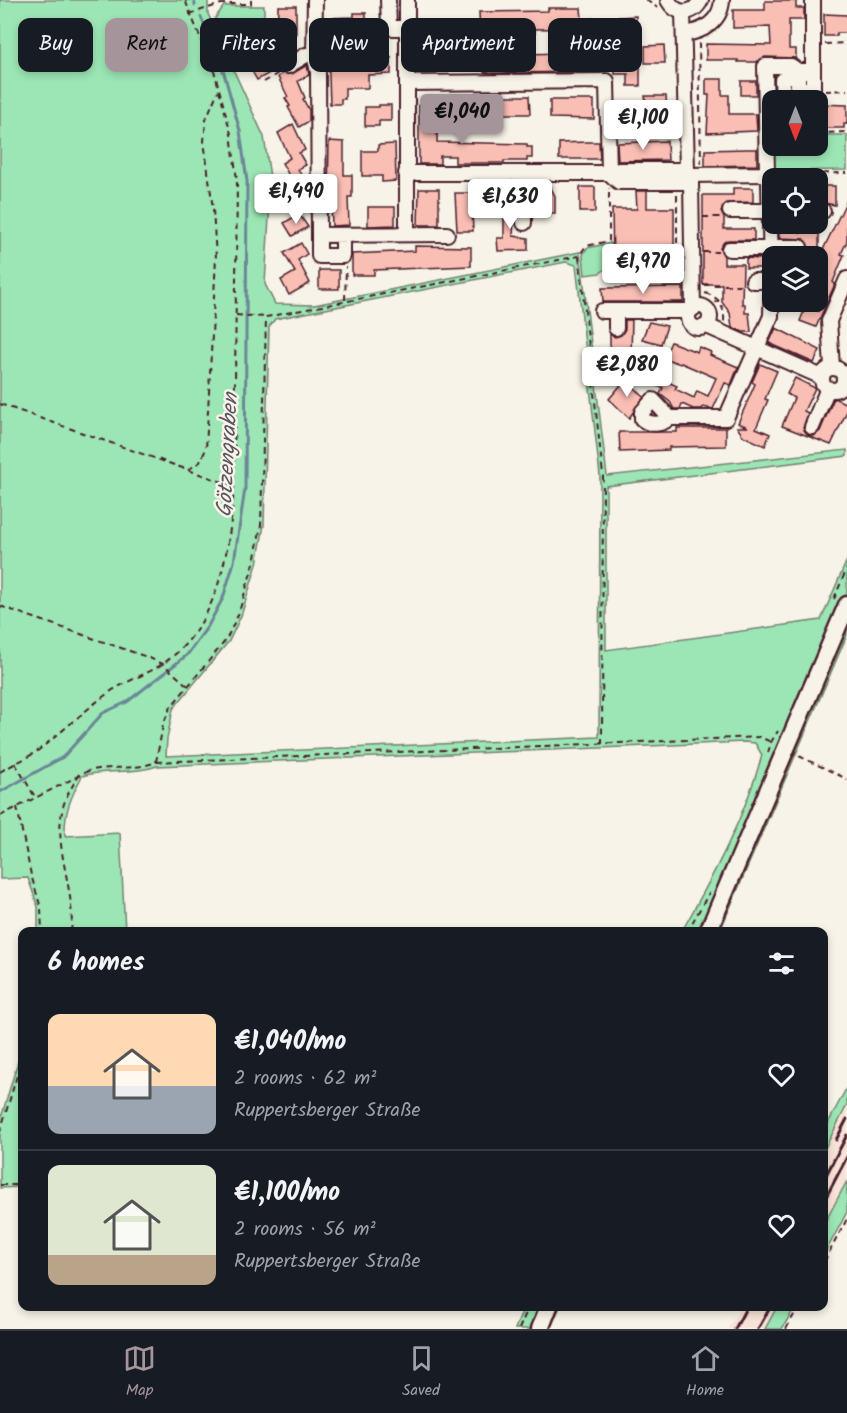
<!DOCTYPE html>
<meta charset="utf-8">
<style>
body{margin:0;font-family:Kalam,sans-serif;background:#20242c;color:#f1f3f6;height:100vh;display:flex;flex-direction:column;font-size:22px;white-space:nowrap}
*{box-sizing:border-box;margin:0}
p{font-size:20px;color:#9ea1a6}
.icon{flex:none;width:33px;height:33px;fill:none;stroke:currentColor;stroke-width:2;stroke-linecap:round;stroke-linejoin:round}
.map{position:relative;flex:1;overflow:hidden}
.panel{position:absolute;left:18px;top:927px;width:810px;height:384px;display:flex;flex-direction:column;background:#171b24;border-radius:12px;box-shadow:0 3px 9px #0003}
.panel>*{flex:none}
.banner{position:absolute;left:18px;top:18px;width:812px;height:54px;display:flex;gap:12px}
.needle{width:39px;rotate:180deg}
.buttons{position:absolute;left:762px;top:90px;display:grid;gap:12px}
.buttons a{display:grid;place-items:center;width:66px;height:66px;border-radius:12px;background:#171b24;box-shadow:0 3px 9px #0003;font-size:30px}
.price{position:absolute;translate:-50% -51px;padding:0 14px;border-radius:6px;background:#fff;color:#222;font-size:20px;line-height:39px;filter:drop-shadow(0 2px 3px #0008)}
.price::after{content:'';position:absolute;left:50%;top:36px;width:18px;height:14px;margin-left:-9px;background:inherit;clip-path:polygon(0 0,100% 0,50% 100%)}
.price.active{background:#a6949b;color:#111}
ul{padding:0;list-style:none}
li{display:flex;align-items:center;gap:18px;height:150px;padding:0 30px}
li+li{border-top:2px solid #363941}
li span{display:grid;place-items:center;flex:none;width:168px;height:120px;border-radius:12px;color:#555}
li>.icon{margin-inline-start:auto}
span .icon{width:72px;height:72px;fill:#fffc;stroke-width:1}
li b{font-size:26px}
h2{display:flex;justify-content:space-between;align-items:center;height:72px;padding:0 30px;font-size:26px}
.pill{padding:0 21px;border-radius:12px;background:#171b24;box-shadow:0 3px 9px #0003;font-size:21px;line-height:54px}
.pill.active{background:#a6949b;color:#111}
.menu{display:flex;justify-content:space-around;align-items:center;height:84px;border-top:2px solid #363941;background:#171b24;font-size:16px;color:#9ea1a6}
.menu a{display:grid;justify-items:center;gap:3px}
.menu .active{color:#a6949b}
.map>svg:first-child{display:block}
.built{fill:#f8e3d8}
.green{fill:#9ce6b5;stroke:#738270;stroke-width:1.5;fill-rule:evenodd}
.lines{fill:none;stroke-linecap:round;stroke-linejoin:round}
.stream{stroke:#6a8796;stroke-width:3}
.building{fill:#f9beb4;stroke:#4a1f2b;stroke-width:1.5}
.minor-casing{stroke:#4a1f2b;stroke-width:18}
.major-casing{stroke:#4a1f2b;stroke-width:21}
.path{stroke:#4a1f2b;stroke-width:2;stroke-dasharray:6 4.5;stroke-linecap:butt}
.minor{stroke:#f7f3e8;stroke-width:14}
.major{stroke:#f7f3e8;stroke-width:16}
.rail{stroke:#4a1f2b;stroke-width:3}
.labels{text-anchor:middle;stroke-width:5;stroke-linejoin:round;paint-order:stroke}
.water-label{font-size:22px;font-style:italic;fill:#5a5361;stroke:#f7f3e8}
</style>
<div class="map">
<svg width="847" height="1329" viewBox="0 0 847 1329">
<rect width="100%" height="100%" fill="#f7f3e8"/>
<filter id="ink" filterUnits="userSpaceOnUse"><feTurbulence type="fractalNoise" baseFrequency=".0167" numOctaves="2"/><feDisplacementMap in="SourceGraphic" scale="12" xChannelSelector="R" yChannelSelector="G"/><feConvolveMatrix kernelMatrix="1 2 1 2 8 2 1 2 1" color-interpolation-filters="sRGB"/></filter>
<g filter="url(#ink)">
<g class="built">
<path d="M847,1105V1181L824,1224V1150Z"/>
<path d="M740,1307H777L765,1329H728Z"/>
</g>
<g class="green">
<path d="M0,0H208V14L264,137L271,184L265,284L275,304L314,305L580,252L607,476L847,450V456L606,486V650L821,620L847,560V635L720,931H682C713,876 745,817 762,755L755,743L745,742L157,766C132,775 107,768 82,776C71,797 64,812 65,836L120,833L125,931H38V907L28,878L0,879ZM566,262L576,265L600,476L599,737L166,756L167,739L173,709L229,641L241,616L257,564L264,525L269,327L275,319Z"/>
<path d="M224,6H264V37L230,51L215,18Z"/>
<path d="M818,135H847V170L770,171L772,146H818Z"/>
<path d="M611,243V265L600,273L585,275L583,255L587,248Z"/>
<path d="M22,1048V1187L0,1188V1121Z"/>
<path d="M847,1087V1105L824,1150V1131Z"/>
<path d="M847,1181V1212L824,1255V1224Z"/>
<path d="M524,1307H560L550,1329H515Z"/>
<path d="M777,1307H795L782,1329H765Z"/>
</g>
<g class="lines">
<g class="stream">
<path d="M194,0L195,5"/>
<path d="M0,792L63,757L103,713L127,702L187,655L208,626L223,598L234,562L245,489L247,181L240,131L224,73L201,17"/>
</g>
</g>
<g class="building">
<path d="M765,1H796V8H804V20H789V49H796V58L765,57L756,62H738V60H706V44L771,45L770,27L733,28V10H765Z"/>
<path d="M278,6H296V36H293V46H290L277,69L257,80L248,64L277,47Z"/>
<path d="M548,8H581L582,19L636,16V33L607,34V38H589V28L535,29V33H480L479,12L548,11Z"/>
<path d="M354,13H366V35H349V56L391,57V74L368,75V88H345V99H341V104H330L328,47L333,44H328L327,18L354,17Z"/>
<path d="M824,14L847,15V33H837V36H824Z"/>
<path d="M664,45L665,63H645V46Z"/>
<path d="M567,53V59L596,58L597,72L490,73L484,72V69H476V55Z"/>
<path d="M626,57H640V86H628V74H615L614,59Z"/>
<path d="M307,65L309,75L298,81L305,98L303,99L309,110V121L299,127L288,107L290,106L285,98L288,97L278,77L283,73L292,74Z"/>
<path d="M706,79H722V95H729V114H756L757,131L707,133L709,95H706Z"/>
<rect x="741" y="81" width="15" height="14"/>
<path d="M481,96H529L530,114H481Z"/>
<path d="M645,96H666L667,112H631V120H617L616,103L646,102Z"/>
<path d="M550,100H594V119L550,118Z"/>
<path d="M818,104L847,105V124H844V128H818Z"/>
<path d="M379,105H391V121H379V126H365V107H379Z"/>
<path d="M419,105H438L437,142L527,144V147H532V158H527V161H504V163H455V156H440V164H419Z"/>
<path d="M293,124L305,150L299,153L306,165L298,169L307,186L302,189L308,199L291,209L285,198L290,196L284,186L292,181L282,163L290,158L278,133Z"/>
<path d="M329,141L344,142V175H352V197H348L349,225L332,226L331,197H328Z"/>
<path d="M667,141L668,160L618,161L617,143Z"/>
<path d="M589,142H599L600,159H559V143Z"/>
<path d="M395,144L396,181L382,182V176H362V151H378V145Z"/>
<path d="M747,149H757V165L705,166V150Z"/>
<path d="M534,186L551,188L555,196V213H540V208H534Z"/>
<path d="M818,186H835V205L818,202Z"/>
<rect x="580" y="187" width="15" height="25"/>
<path d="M733,188H753V202L726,203L721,212L724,218V229H754V240H728L724,242L720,248L724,256V264H743L742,304H745V313H749L751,332H743L732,327L730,313L722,302V284H703V195H733Z"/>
<path d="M419,189H439V225H418Z"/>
<path d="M636,191H647V208H674V263H613L612,209H637Z"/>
<path d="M455,193H478V208H472L473,231H457Z"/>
<path d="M847,200V241L841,254L844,255L833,282L835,284L816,327L800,321L806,306L818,311V279L824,265L821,264L825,256H820Z"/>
<path d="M498,202H515L513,236L528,238V250L498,251L497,238H504V216H498Z"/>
<path d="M368,207H395V225L368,226Z"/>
<path d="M299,214L308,227L292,236L284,223Z"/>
<path d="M779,224H819V256H804L809,248L804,239L779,238Z"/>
<path d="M301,243L307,254L298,260L310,283L289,295L281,280L295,272L284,253Z"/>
<path d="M415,246L471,247V266L374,270V275H352V254L415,251Z"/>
<path d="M746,258L762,259V268H746Z"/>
<rect x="319" y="270" width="20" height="19"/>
<path d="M683,287V302H603L602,288Z"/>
<path d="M625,320H632L631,353L612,350L610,345V334L615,337L621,335L625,329Z"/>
<path d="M649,322L667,326L661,344L642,339Z"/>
<path d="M776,328L820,350L814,363L769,343Z"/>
<path d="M671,342L697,352L699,347L711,352L710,355L738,367L731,385L725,383L713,409L703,407L702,409H693L682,404L680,409H674L670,402L660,394L663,388L641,380L647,365L659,370L657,377L677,386L675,389L694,398L697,391L708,396L716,378L681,363L680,364L664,358Z"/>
<path d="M760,364L777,371L765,399L768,400L756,428L770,434L765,446L743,436L737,427H748L738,423L755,384L752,382Z"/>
<path d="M795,378L815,388L804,411L808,413L803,428L808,435L814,436L820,431L834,398L847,404V411L831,445L782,426L794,398L787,394Z"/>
<path d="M626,379L644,397L629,418L609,399Z"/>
<path d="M677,428H726V446L669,447V450L620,452L619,432H677Z"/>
</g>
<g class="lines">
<defs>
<g id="minor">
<path d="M315,0L314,55L318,72L319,235"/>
<path d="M388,0L389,26L392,28H407"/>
<path d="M407,0V234"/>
<path d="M668,0C676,15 693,16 701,0"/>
<path d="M813,0V89H798V71H813"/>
<path d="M683,12L687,170L691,182L693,309"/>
<path d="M684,34C703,32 721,21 722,0"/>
<path d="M288,66L306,55H314"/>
<path d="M407,83L607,81L609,173"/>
<path d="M406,173H609L619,170H687"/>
<path d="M524,173V223"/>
<path d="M609,173L619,182H691"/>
<path d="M767,174L769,179L771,272"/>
<path d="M689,175L767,174L765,66H791L798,71L782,80L783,100"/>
<path d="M730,211H772"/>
<path d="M818,211H823"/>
<path d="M343,235V256H319V235L447,234"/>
<path d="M769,247H800"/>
<path d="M729,249H769"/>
<path d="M753,281H771"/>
<circle cx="699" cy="317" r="11"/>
<path d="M602,311H690"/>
<path d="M616,311V328"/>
<path d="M707,326L822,377"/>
<path d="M832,367L829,321L847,279"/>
<circle cx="833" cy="379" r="11"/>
<path d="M670,418L653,400L642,412V419C651,426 661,425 670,418H726L771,316L772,272"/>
<path d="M812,427L828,388"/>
</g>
<g id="major">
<path d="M708,932L847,605"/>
<path d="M540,1329L549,1306"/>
</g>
</defs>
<use href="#minor" class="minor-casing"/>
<use href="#major" class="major-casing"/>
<g class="path">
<path d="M646,0L658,8"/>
<path d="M189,14L221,4H251V0"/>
<path d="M699,43L701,164"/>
<path d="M825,44L847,43"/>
<path d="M264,82L280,72"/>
<path d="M825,91L847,90"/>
<path d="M818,133L847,132"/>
<path d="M781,174L847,173"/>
<path d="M677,195V267L681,271"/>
<path d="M703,217H722"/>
<path d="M800,224V235"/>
<path d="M703,252H718"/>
<path d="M703,285H742"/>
<path d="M705,293C720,297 725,308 724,322"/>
<path d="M345,300L346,267"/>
<path d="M707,309L719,300"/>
<path d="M236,315L266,317"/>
<path d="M0,404L234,486L237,180L231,134L215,74L185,0"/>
<path d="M188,470L200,462L206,449L216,258L213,209L204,141L206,119L218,91"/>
<path d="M834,599L847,568"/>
<path d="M0,606L147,657L163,664L188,686"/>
<path d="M602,744L603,475L579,256L586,246L609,241V188"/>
<path d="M768,753L771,742L778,731"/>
<path d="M799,756L847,779"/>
<path d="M156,762L163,725L170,708L226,640L238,615L254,563L261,525L266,317L579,256"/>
<path d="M15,763L35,797"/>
<path d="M0,772C13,764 28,758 40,749C63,731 84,711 107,694C125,681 146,675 164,663C220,624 230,548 234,486"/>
<path d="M17,807L31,875L41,908L42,932"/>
<path d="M0,816L88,771C111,765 133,771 156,762L760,737L771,742"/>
<path d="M71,932C76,891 54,851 62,812C64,798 73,786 79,774"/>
<path d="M687,932L709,893"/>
<path d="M0,1132L22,1059"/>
<path d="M0,1185H18L22,1181"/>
<path d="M824,1262L847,1219"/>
<path d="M519,1329L529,1306"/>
<path d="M786,1329L799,1306"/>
</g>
<use href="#minor" class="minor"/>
<use href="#major" class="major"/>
<g class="rail">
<path d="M836,1140L847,1119"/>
<path d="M824,1179L847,1135"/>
<path d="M824,1201L847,1157"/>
<path d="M735,1329L747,1306"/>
<path d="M758,1329L771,1306"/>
</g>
</g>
</g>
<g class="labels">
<g class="water-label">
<text transform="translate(226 455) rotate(-87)" y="8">Götzengraben</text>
</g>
</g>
</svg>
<div class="buttons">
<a><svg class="needle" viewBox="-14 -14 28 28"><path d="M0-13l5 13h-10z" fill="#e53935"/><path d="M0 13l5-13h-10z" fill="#9ea1a6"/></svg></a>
<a><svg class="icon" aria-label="locate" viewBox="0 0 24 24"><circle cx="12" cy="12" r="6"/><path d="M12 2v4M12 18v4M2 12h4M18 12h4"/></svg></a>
<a><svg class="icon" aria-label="layers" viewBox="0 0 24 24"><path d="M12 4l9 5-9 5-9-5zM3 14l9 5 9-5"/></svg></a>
</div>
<b class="price active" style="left:462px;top:145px">€1,040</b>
<b class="price" style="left:643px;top:151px">€1,100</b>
<b class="price" style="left:296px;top:225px">€1,490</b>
<b class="price" style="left:510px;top:230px">€1,630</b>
<b class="price" style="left:643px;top:295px">€1,970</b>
<b class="price" style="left:627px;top:398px">€2,080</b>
<div class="banner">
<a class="pill">Buy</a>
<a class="pill active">Rent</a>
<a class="pill">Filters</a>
<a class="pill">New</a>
<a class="pill">Apartment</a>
<a class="pill">House</a>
</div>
<section class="panel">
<h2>6 homes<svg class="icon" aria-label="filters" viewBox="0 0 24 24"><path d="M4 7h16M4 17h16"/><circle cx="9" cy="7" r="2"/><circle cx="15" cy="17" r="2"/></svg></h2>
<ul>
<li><span style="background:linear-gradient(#ffd9b3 60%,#9aa5b1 0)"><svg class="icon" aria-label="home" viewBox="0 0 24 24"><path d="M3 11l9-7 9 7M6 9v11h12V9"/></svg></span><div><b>€1,040/mo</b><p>2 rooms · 62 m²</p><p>Ruppertsberger Straße</p></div><svg class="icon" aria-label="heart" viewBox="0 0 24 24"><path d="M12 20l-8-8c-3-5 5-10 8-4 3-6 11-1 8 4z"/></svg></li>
<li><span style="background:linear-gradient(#dfe7d0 75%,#b9a48a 0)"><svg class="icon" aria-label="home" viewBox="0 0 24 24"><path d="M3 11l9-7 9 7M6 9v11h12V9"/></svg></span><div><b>€1,100/mo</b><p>2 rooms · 56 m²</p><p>Ruppertsberger Straße</p></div><svg class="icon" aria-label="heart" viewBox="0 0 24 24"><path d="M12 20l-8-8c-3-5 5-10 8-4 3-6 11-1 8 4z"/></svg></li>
</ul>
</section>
</div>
<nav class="menu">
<a class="active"><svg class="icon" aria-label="map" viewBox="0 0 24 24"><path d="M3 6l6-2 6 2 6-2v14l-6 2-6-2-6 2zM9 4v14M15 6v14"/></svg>Map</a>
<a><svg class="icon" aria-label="saved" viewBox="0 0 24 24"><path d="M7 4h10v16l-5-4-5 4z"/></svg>Saved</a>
<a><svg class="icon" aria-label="home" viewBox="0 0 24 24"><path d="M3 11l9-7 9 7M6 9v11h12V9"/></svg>Home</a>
</nav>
